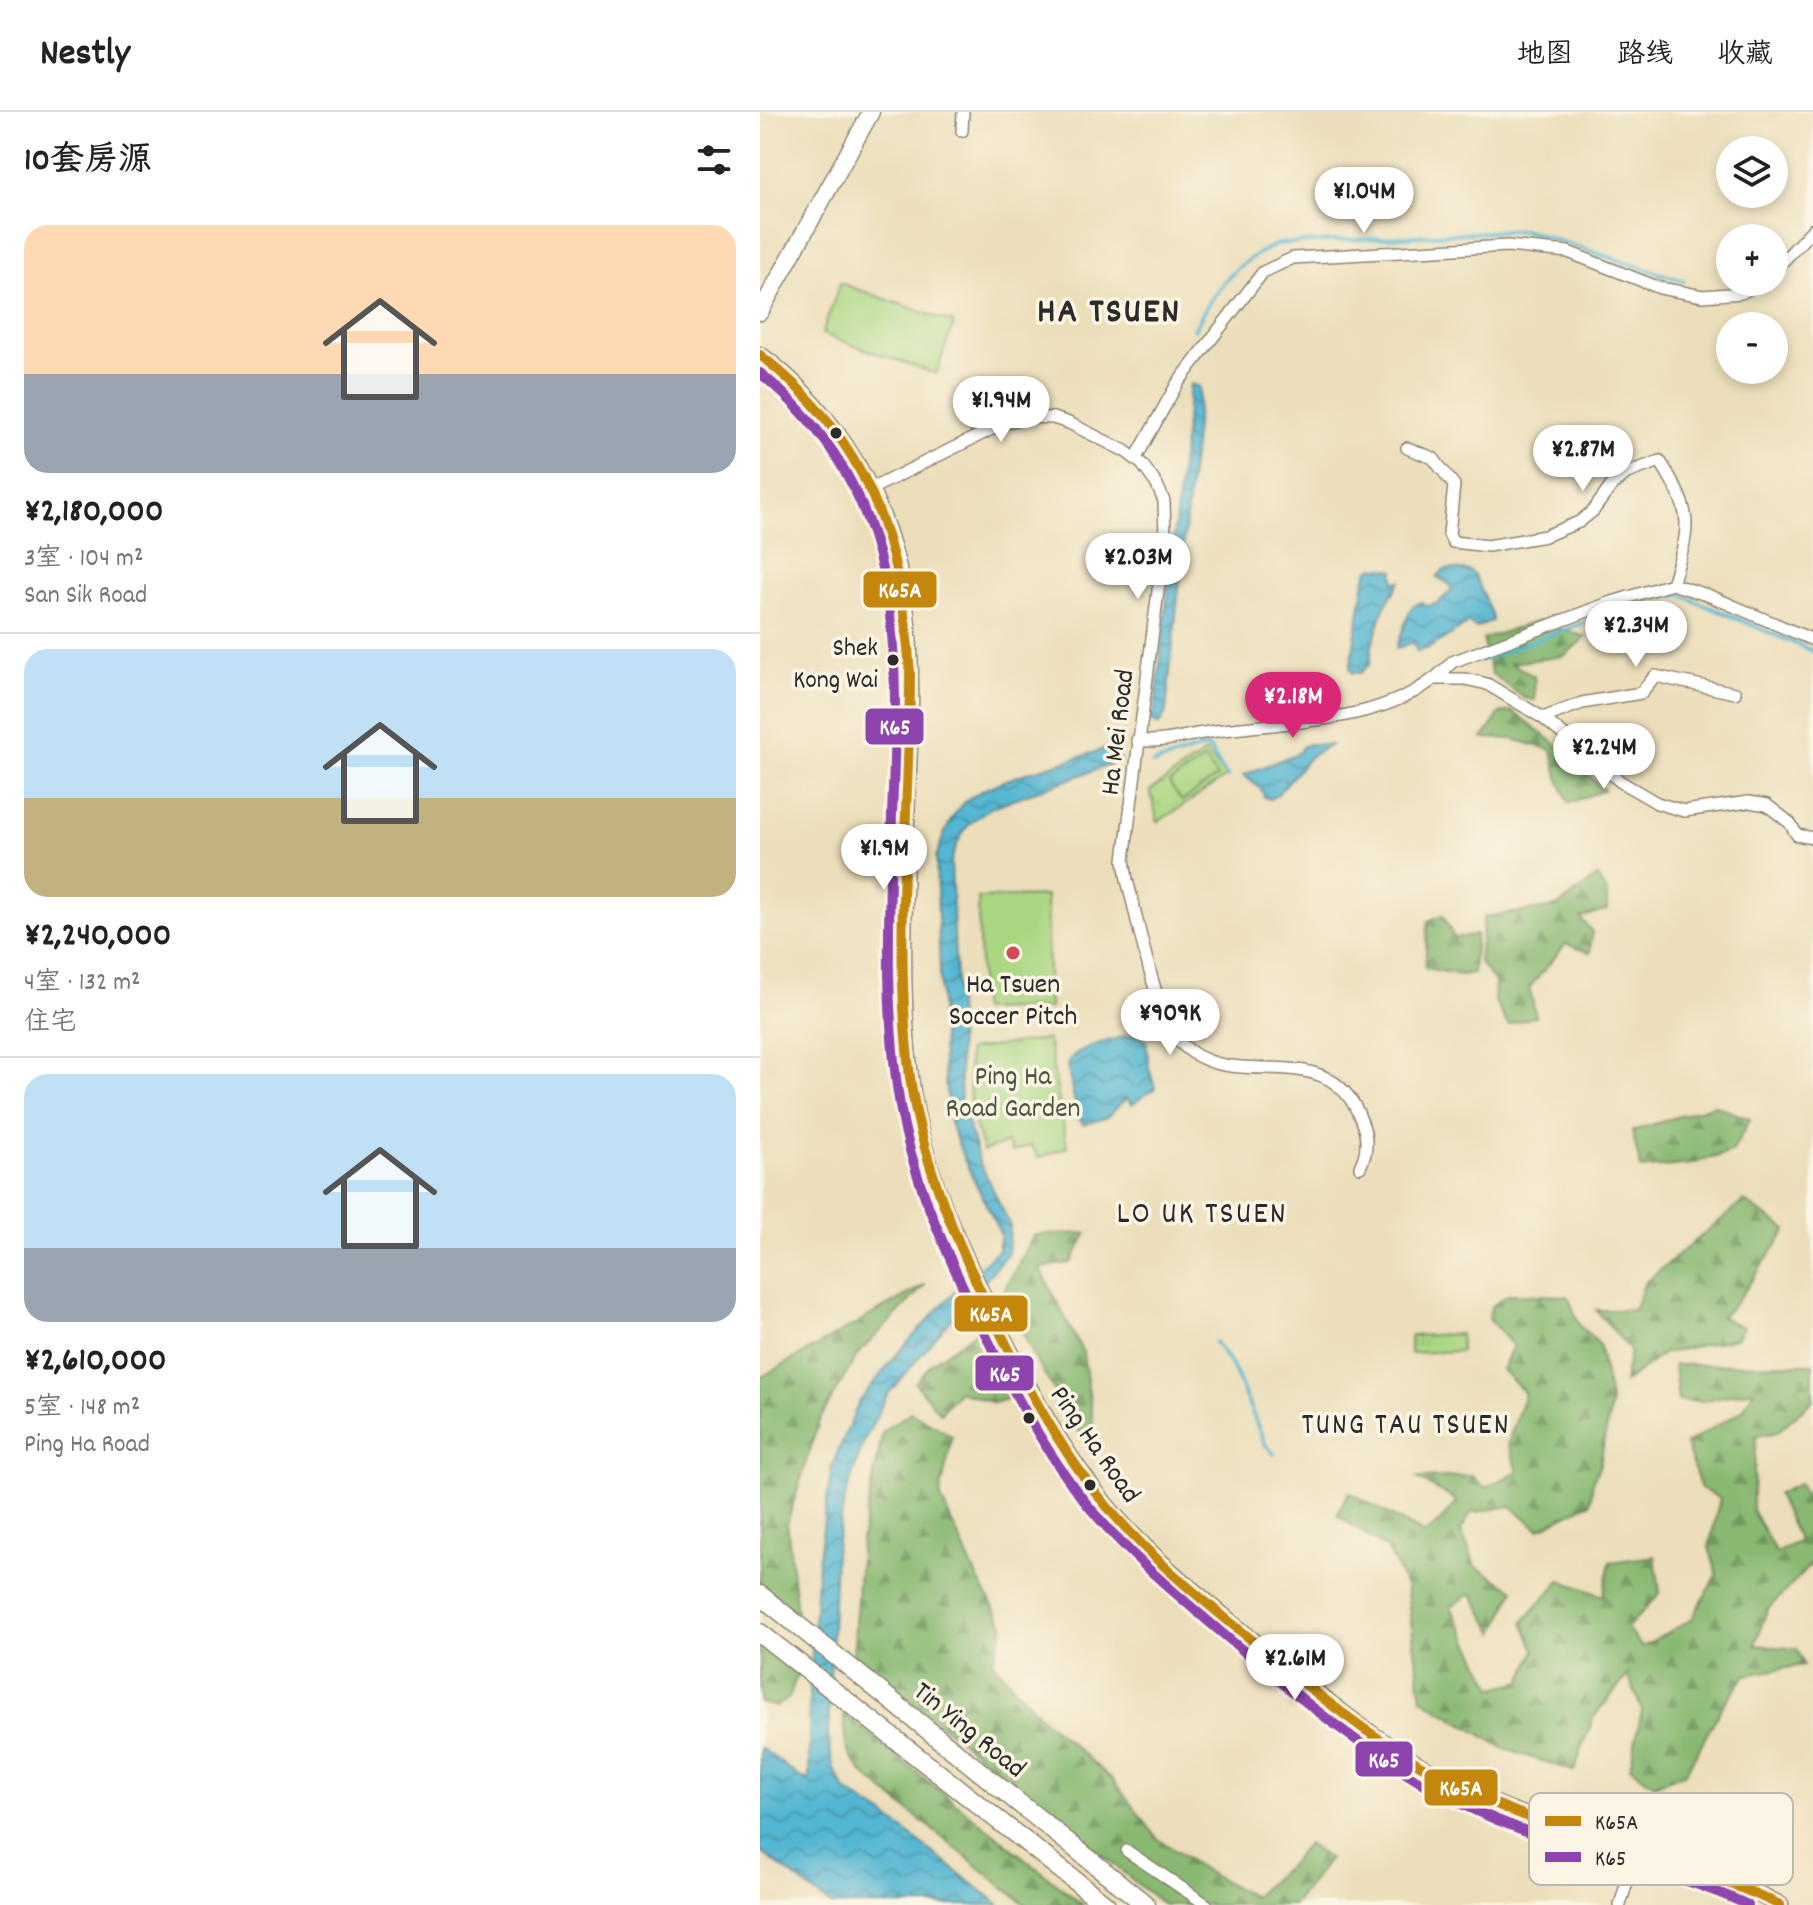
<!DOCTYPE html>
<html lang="zh">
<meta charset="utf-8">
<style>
body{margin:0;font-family:Dekko,"LXGW WenKai TC",sans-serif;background:#f2f2f2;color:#222;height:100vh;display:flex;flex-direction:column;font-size:30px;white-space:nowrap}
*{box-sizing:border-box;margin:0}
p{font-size:26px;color:#767676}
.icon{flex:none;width:44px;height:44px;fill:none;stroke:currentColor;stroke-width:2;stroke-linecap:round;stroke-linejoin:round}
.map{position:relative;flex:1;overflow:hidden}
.side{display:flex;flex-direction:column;background:#fff;width:760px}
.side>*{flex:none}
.controls{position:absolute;left:956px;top:24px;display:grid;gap:16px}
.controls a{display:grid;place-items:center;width:72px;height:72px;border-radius:50%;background:#fff;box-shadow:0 4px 12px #0003;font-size:40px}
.price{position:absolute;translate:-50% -68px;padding:0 18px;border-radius:28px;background:#fff;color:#222;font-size:26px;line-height:52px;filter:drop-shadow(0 2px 4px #0008)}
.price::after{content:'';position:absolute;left:50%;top:48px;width:24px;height:18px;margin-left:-12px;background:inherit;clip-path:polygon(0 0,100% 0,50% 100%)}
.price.current{background:#db2777;color:#fff}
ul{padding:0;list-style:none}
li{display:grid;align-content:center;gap:16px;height:424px;padding:0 24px}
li+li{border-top:2px solid #e0e0e0}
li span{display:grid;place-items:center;height:248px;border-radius:24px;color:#555}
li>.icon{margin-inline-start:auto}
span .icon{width:144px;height:144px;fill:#fffc;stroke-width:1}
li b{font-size:34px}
h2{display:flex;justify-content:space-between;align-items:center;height:96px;padding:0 24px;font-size:34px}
header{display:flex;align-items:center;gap:48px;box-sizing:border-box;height:112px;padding:0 40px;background:#fff;border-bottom:2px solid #e0e0e0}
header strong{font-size:38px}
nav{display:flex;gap:44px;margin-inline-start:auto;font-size:28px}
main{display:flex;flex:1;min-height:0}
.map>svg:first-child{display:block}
.grass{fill:url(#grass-tufts);stroke:#6b8157;stroke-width:2}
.forest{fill:url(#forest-firs);stroke:#5a724e;stroke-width:2}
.garden{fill:#abd783;stroke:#6b8157;stroke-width:2}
.water{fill:url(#water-waves);stroke:#3f707e;stroke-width:2}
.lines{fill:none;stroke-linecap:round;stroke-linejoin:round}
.stream{stroke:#53b6d2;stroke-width:4}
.street-casing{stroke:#8c8472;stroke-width:14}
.secondary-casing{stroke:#8c8472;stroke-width:19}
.primary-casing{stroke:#8c8472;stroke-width:21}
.street{stroke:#fff;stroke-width:11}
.secondary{stroke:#fff;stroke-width:16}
.primary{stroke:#fff;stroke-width:18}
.bus-1-casing{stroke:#fcf5e5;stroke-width:16}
.bus-2-casing{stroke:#fcf5e5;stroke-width:16}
.bus-1{stroke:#c4870b;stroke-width:10}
.bus-2{stroke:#8e44ad;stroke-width:10}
.bus-dot{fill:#2b2b2b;stroke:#fcf5e5;stroke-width:3}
.poi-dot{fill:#d1495b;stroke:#fcf5e5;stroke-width:3}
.labels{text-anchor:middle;stroke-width:7;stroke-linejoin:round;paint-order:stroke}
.bus-label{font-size:26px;fill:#2b2b2b;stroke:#fcf5e5;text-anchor:end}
.street-label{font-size:28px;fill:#2b2b2b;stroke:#fcf5e5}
.poi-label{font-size:28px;fill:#2b2b2b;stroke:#fcf5e5}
.park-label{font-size:28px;fill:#4b5641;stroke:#fcf5e5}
.neighbourhood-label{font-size:30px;letter-spacing:2px;fill:#2b2b2b;stroke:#fcf5e5}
.quarter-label{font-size:32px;letter-spacing:2px;fill:#2b2b2b;stroke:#fcf5e5}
.district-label{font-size:36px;font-weight:bold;letter-spacing:2px;fill:#2b2b2b;stroke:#fcf5e5}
.key{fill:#fcf5e5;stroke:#bdb8ad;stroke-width:2}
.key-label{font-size:22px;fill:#2b2b2b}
.line-badge{stroke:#fcf5e5;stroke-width:3}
.badge-label{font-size:22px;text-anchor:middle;font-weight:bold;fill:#fff}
</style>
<header>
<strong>Nestly</strong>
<nav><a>地图</a><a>路线</a><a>收藏</a></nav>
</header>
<main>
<section class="side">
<h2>10套房源<svg class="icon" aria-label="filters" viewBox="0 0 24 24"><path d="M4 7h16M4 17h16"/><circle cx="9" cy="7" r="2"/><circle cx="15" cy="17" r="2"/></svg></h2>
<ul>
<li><span style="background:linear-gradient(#ffd9b3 60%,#9aa5b1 0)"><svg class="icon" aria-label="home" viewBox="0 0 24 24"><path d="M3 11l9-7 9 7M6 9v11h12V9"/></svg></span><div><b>¥2,180,000</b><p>3室 · 104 m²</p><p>San Sik Road</p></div></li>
<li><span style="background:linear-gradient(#bfe0f5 60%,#c2b280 0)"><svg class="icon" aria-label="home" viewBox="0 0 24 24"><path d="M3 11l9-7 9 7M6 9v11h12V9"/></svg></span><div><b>¥2,240,000</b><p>4室 · 132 m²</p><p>住宅</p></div></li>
<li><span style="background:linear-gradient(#bfe0f5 70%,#9aa5b1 0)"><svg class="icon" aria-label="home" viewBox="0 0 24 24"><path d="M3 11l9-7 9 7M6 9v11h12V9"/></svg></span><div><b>¥2,610,000</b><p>5室 · 148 m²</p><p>Ping Ha Road</p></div></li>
</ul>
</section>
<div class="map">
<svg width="1053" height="1793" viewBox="0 0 1053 1793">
<defs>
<pattern id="grass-tufts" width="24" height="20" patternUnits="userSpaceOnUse" patternTransform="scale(2)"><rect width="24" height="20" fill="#abd783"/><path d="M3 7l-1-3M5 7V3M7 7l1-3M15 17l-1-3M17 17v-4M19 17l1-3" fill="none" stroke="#93b971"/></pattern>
<pattern id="forest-firs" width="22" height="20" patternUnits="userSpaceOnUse" patternTransform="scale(2)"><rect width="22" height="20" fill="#88b871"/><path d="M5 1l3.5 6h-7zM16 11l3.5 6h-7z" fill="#6f965d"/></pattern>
<pattern id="water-waves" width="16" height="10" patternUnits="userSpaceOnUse" patternTransform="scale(2)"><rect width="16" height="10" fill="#53b6d2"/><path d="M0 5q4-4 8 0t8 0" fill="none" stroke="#4594ab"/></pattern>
</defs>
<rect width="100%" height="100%" fill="#fcf5e5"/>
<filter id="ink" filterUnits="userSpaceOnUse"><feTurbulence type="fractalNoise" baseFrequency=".0125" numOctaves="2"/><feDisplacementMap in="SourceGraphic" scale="16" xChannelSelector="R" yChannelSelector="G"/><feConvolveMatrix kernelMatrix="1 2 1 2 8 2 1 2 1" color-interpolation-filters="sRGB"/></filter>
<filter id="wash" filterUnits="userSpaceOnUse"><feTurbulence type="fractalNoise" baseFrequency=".006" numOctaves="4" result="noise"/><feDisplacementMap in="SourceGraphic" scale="32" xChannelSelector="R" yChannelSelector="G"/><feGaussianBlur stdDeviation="1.8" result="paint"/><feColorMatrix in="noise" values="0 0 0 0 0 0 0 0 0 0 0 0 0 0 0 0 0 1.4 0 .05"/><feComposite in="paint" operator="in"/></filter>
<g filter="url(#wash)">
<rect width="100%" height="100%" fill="#ecdeba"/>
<g class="grass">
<path d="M446,640L466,665L398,710L390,679Z"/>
<path d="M700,1222L701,1239L650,1241V1224Z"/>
</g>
<g class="forest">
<path d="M778,509L826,525L804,544L751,551L774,564L775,588L764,586L731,561L723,527Z"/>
<path d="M752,599L792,629L844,678L809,691L798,665L792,638L752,627L723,626L740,601Z"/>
<path d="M837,765L847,780V798L821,806L832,820L830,841L806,832L769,876L776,904L748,913L734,888L735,870L719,850L724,805L797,795Z"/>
<path d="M683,803L694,826L716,823L713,861L701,863L665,856L668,809Z"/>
<path d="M954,993L990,1007L972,1040L931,1052L881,1057L872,1019Z"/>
<path d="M984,1089L1027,1118L978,1188L961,1205L983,1215L976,1226L904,1241L864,1271L870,1238L836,1198H874L885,1170Z"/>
<path d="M327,1121L311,1151L280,1156L323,1241L334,1317L328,1334L274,1245L244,1178L274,1123Z"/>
<path d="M166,1172L97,1243L59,1309L27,1411L37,1501L0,1472V1266Z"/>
<path d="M749,1182L808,1184L820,1214L839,1232L851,1292L840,1352L833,1370L830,1391L779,1417L751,1394L711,1401L701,1418L715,1454L754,1478L735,1521L711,1481L691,1495L733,1576L762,1569L775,1538L763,1510L800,1468L843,1484L850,1450L895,1444L900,1481L867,1516L882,1535L932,1507L957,1462L949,1435L960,1386L941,1377L926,1332L983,1298L994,1278L941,1289H918L914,1253L1053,1252V1288L1017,1320L996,1324L992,1398L1016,1441L1039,1429L1017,1382L1039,1372L1053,1398V1450L1007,1498L995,1533L1037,1537L1044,1553L986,1563L963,1593L926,1660L894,1673L870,1655L882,1599L868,1563L833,1606L814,1659L745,1637L662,1587L646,1474L628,1438L577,1403L589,1380L665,1422L680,1410L697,1389L657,1366L712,1364L726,1376L758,1359L748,1331L765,1281L742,1258L753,1234L729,1207L731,1195Z"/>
<path d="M217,1219L249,1286L234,1291L199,1279L180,1301L155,1271L172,1251Z"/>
<path d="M151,1300L192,1324L180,1384L218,1468L244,1513L233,1550L279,1604L352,1667L398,1727L447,1760L493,1785L532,1750L547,1732L569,1747L533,1793H404L93,1542L101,1429L123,1319Z"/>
<path d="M0,1532L37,1562L29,1586L16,1594L0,1591Z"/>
<path d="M84,1602L323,1793H266L107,1665C85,1641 84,1635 84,1602Z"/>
</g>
<g class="garden">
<path d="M80,171L194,211L176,262L62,222Z"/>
<path d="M445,647L457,665L422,689L409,671Z"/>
<path d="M286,784L289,896L221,898L218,786Z"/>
<path d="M288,927L307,1035L279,1046L271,1033L252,1040L247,1031L223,1039L210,996L208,938Z"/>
</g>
<g class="water">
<path d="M430,272L440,275L406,599L402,609L398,613L388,608L394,600L396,587Z"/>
<path d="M614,455L634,458V470L640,469L624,496L612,534L610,552L600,561H593L590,556L605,468L608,459Z"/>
<path d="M692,457L710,459L715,464L732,504V509L716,516L709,511L671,535L657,540L653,530L636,537L651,496L661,490L667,494L678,491L692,478L688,471L677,465L684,458Z"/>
<path d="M548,632L571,633L550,644L517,683L510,687L504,685L502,678L483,663L538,641L542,635Z"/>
<path d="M354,633L360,649L232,695C205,712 200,720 191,750L201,989L219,1049L250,1113L248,1141L127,1283L104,1329L85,1385L75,1441L68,1623L73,1655L86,1679L123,1702L240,1793H71L0,1739V1635L41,1666L49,1668V1588L58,1450L72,1354L99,1290L137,1242L198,1176L238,1138L241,1123L204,1047L190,1011L183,951L176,745C182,727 188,710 200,695C228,664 314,651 354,633Z"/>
<path d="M369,923H377L386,928L389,956L395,976L372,992L366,986L346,1006L323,1012L318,1006L307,953C314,934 350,929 369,923Z"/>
</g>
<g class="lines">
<g class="stream">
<path d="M434,218C454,178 475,149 518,132L764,118L924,169"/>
<path d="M879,486L921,483L1053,539"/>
<path d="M719,549L862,497L860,494L867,491"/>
<path d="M393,652L444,635L449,636L467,665"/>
<path d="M455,1230L474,1257L505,1332L514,1342"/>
</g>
</g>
</g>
<g filter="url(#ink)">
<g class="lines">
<defs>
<g id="street">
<path d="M202,19L203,0"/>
<path d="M1014,159L1053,117"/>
<path d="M647,336L673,346L694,373L689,422L693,430L728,434L785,424L819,410L833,399L852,373L867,361L900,349C934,403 931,413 912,472"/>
<path d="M376,346L417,272L503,160L533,146L748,134L808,140L900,176L943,184L981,181L1003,170"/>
<path d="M111,377L242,312L267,305L293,306L309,311L365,339L382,352L397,373L404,389L405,423L364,748L367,768C378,807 395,904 421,931C472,985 569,919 601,1008C608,1025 608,1039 600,1055"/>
<path d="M677,567H705L727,572L783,606L861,670L897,691L924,699L989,690L1007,693L1030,711L1037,723L1053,726"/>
<path d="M783,606L822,591L881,581L895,564L975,581"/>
<path d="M377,628C402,632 425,623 450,620C528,608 635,614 692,550L849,491L912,472L950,484L1053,528"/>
<path d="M367,1739L447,1793"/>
<path d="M860,1793L876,1739"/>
</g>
<g id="secondary">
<path d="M0,200L111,0"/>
<path d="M0,243C33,267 61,298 84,332C165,452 151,571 146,709C144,794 139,880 150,965C160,1051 196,1128 233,1206C270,1281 307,1352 364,1414C401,1454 444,1488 486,1523C568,1592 649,1659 750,1698C839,1732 936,1748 1020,1793"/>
</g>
<g id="primary">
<path d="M0,1483L386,1793"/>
<path d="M0,1521L346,1793"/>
</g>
</defs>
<use href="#street" class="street-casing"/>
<use href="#secondary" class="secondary-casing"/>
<use href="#primary" class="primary-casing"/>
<use href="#street" class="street"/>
<use href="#secondary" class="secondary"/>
<use href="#primary" class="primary"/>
<defs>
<path id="bus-1" d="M0,243C108,326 142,430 150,561C150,695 133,831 150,965C161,1046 193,1121 228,1195C265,1273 306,1352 366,1416C409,1463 461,1502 511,1544C573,1596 638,1646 712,1681C811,1729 921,1745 1020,1793"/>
<path id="bus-2" d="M0,261C146,380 139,533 132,703C129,800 124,899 140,994C151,1057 176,1117 203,1175C235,1244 269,1315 315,1377C360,1437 417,1483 474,1531C525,1574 577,1617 633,1653C678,1683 727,1706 778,1723C848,1747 921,1762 988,1793"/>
</defs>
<use href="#bus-1" class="bus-1-casing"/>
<use href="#bus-2" class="bus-2-casing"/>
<use href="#bus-1" class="bus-1"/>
<use href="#bus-2" class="bus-2"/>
</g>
</g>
<g class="bus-dot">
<circle cx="76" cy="321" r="7"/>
<circle cx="133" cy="548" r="7"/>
<circle cx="269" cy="1306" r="7"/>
<circle cx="330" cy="1373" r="7"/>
</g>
<circle class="poi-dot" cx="253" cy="841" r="8"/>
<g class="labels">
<g class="bus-label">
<text x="118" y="543">Shek<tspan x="118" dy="32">Kong Wai</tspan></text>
</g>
<g class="street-label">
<text transform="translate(355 620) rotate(-83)" y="10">Ha Mei Road</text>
<text transform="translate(337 1331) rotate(55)" y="10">Ping Ha Road</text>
<text transform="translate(211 1616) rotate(39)" y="10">Tin Ying Road</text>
</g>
<g class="poi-label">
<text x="253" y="880">Ha Tsuen<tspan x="253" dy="32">Soccer Pitch</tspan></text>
</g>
<g class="park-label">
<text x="253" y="972">Ping Ha<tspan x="253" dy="32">Road Garden</tspan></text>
</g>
<g class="neighbourhood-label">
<text x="646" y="1321">TUNG TAU TSUEN</text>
</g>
<g class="quarter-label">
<text x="442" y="1110">LO UK TSUEN</text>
</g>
<g class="district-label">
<text x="349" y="209">HA TSUEN</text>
</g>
</g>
<rect x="769" y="1681" width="264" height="92" rx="12" class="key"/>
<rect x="785" y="1704" width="36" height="10" fill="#c4870b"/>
<rect x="785" y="1740" width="36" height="10" fill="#8e44ad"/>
<g class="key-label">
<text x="835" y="1717">K65A</text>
<text x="835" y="1753">K65</text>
</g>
<g class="line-badge">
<rect x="102" y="458" width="76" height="39" rx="8" fill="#c4870b"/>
<rect x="104" y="595" width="61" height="39" rx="8" fill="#8e44ad"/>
<rect x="193" y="1182" width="76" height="39" rx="8" fill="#c4870b"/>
<rect x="214" y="1242" width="61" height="38" rx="8" fill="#8e44ad"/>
<rect x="594" y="1628" width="60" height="38" rx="8" fill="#8e44ad"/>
<rect x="663" y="1656" width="76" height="39" rx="8" fill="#c4870b"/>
</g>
<g class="badge-label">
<text x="140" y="485">K65A</text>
<text x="135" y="622">K65</text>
<text x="231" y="1209">K65A</text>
<text x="245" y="1269">K65</text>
<text x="624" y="1655">K65</text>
<text x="701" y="1683">K65A</text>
</g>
</svg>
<div class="controls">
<a><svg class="icon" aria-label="layers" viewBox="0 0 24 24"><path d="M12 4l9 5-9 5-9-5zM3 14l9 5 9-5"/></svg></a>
<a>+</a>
<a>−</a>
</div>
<b class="price" style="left:604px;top:123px">¥1.04M</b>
<b class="price" style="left:241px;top:332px">¥1.94M</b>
<b class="price" style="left:823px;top:381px">¥2.87M</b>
<b class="price" style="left:378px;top:489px">¥2.03M</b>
<b class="price" style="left:876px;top:557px">¥2.34M</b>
<b class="price current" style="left:533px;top:628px">¥2.18M</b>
<b class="price" style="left:844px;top:679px">¥2.24M</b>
<b class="price" style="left:124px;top:780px">¥1.9M</b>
<b class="price" style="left:410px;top:945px">¥909K</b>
<b class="price" style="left:535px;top:1590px">¥2.61M</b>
</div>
</main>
